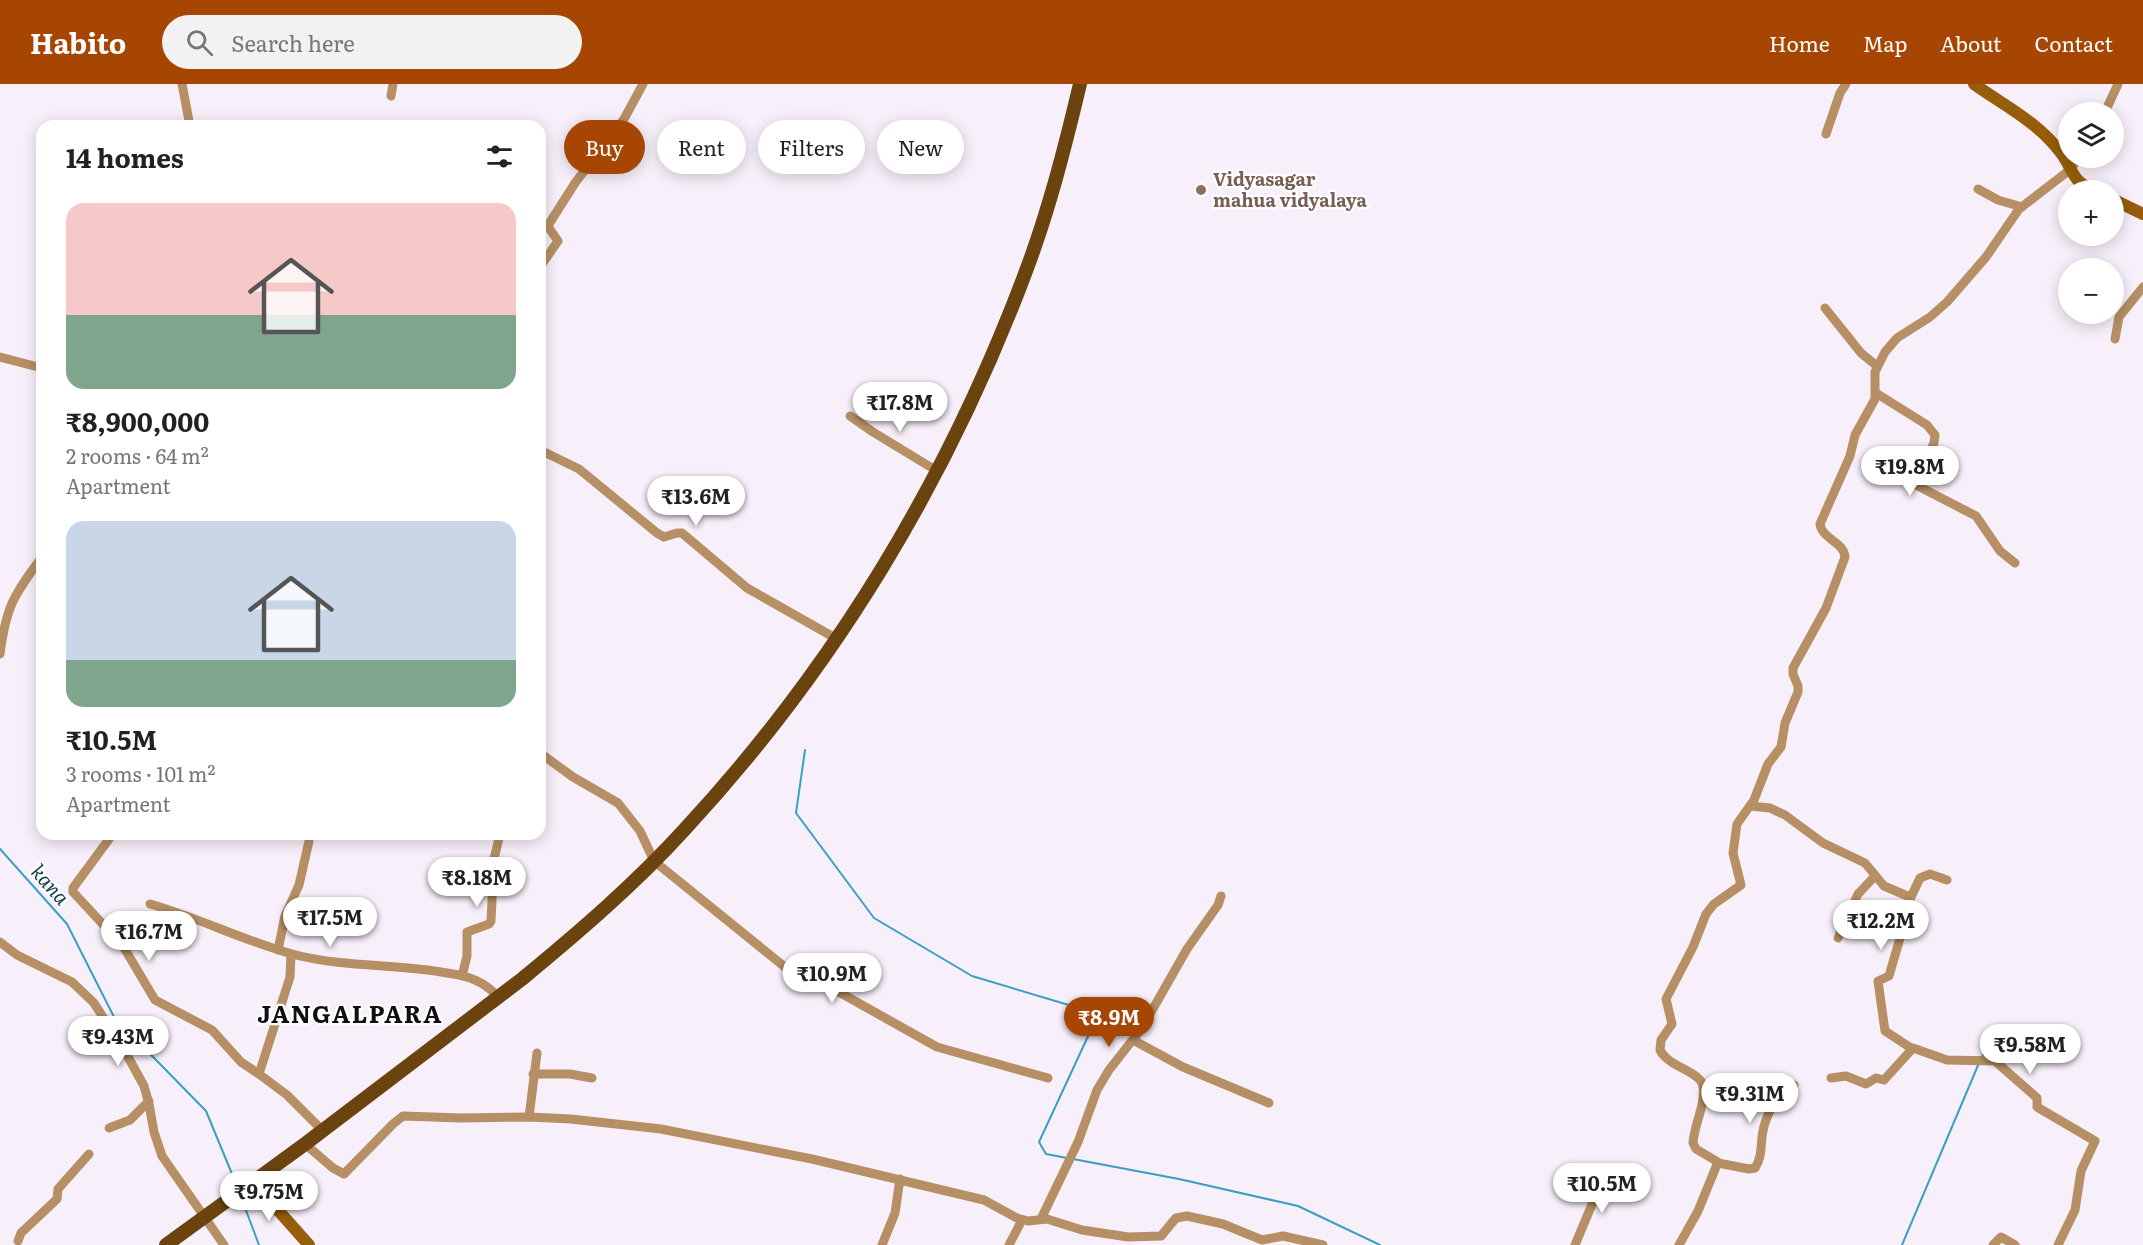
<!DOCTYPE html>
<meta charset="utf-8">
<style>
body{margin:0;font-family:Literata,serif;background:#f2f2f2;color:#222;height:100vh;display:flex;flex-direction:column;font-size:22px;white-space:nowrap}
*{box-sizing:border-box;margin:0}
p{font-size:20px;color:#767676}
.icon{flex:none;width:33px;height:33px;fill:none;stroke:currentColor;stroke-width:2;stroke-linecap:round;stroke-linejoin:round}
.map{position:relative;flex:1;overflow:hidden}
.drawer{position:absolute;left:36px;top:36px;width:510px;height:720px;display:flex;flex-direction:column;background:#fff;border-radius:18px;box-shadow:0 3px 15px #0003}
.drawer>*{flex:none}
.top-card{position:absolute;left:564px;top:36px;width:570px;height:54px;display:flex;gap:12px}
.tools{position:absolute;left:2058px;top:18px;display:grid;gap:12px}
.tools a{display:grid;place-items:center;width:66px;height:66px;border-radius:50%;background:#fff;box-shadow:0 3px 15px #0003;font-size:30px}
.price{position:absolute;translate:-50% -51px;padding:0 14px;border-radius:21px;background:#fff;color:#222;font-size:20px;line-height:39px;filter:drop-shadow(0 2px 3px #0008)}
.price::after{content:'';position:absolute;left:50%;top:36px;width:18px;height:14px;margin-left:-9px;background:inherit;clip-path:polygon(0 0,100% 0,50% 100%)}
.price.active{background:#a74503;color:#fff}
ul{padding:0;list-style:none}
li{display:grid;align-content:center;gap:12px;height:318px;padding:0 30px}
li span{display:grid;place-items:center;height:186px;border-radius:18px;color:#555}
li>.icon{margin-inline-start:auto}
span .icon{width:108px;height:108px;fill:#fffc;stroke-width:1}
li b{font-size:26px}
h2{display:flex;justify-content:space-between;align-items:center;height:72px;padding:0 30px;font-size:26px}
.pill{padding:0 21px;border-radius:27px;background:#fff;box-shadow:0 3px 15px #0003;font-size:21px;line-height:54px}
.pill.active{background:#a74503;color:#fff}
header{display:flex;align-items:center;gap:36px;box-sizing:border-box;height:84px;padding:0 30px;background:#a74503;color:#fff}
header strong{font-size:28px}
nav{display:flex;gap:33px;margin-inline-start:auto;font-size:21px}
.search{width:420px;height:54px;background:#f2f2f2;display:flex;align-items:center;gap:15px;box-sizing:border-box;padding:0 21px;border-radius:33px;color:#767676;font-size:22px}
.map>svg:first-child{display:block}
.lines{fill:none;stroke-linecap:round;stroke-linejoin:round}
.stream{stroke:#39a0c3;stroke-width:2}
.street{stroke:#b68f64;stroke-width:9}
.secondary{stroke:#965d0a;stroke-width:12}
.primary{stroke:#6b430f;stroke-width:14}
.education-dot{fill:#8d6e63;stroke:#fff;stroke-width:2}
.labels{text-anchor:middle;stroke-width:4.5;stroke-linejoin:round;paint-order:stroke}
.education-label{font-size:18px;font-weight:bold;fill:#785e54;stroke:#fff;text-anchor:start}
.water-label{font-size:20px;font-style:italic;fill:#113e4d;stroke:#fff}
.district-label{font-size:24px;font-weight:bold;letter-spacing:1.5px;fill:#100e11;stroke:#fff}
</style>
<header>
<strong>Habito</strong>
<div class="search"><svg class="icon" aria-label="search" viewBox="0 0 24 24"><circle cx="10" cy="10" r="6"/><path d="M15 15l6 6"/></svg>Search here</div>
<nav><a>Home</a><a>Map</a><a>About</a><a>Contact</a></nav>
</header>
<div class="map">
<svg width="2143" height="1161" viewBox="0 0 2143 1161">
<rect width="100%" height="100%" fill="#f7eff9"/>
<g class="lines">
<g class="stream">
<path d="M805,666L796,729L874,834L972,892L1072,922L1090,948L1039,1058L1046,1070L1067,1074"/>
<path d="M0,765L67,840L114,933L206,1027L237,1102"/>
<path d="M1982,973L1986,963"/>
<path d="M1073,1075L1179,1095L1298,1122L1380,1161"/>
<path d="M241,1113L259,1161"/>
<path d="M1902,1161L1979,979"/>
</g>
<g class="street">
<path d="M182,0L190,42"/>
<path d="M391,12L393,0"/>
<path d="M2105,28L2118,0"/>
<path d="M1826,50L1840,9L1846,0"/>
<path d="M1978,105L1998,116L2022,123"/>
<path d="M540,183L558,157L549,144V140L575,99L624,35L643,0"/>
<path d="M1825,224L1861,269L1877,282"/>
<path d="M2115,255L2119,233L2143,203"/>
<path d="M0,273L42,284"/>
<path d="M1876,309L1927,341L1935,351L1934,359L1917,395L1916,401L1976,432L2000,467L2015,479"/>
<path d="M850,332L873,348L937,387"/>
<path d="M540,366L579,385L657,449L664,453L677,449H682L747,504L837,555"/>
<path d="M0,570C6,522 14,511 42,473"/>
<path d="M540,669L573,693L618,719L640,747L654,777L796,892L837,907L937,963L1048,994"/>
<path d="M1750,722L1770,724L1785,731L1823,759L1865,779L1884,802L1910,813"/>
<path d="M121,750L112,751L73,804V808L123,862L155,916L212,946L241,978L259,990"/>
<path d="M150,820C200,834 246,858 296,871C344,883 394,880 441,888C453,890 466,891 477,897C485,900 492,907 499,913"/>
<path d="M1838,854L1858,810L1875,792"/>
<path d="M0,858L17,871L72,898L94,919L127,971L144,1002L149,1020L154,1048L162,1072L224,1161"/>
<path d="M278,866L285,832L299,801L309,757L308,750"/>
<path d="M291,870L290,893L259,990L287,1011L322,1046"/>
<path d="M462,892L467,872V848L489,840L491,837L494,775L500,750"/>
<path d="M1133,956L1183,983L1269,1019"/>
<path d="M1911,964L1885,947L1878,897L1889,892L1907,830L1910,815L1920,794L1930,790L1947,796"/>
<path d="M533,990H570L592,994"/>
<path d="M1831,994L1846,992L1866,1000L1876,994L1884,996L1913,964L1947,976L1995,977L2037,1014V1023L2095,1057L2081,1087L2075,1126L2058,1161"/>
<path d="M529,1033L537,969"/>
<path d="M109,1044L130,1036L149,1017"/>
<path d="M305,1060L333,1084L344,1090L393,1040L403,1032L461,1034L529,1033L571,1035L661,1045L812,1075L984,1116L1017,1134L1028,1137L1047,1135L1082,1146L1128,1153L1161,1152L1176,1134L1187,1132L1223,1140L1262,1156L1283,1152L1323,1161"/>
<path d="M1718,1079L1749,1085L1755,1084C1763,1072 1760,1060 1763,1047C1764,1039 1768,1031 1771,1024C1775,1014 1787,1014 1794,1001"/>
<path d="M1041,1135L1078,1058L1097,1006L1109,986L1142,944L1187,865L1218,821L1221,812"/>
<path d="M18,1157L21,1149L57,1115L58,1105L89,1070"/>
<path d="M882,1161L895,1129L900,1095"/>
<path d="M1009,1161L1022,1136"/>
<path d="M1575,1161L1603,1094"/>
<path d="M1679,1161L1698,1127L1718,1078L1696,1065L1693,1059C1694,1041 1706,1020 1703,1002C1700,987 1668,983 1660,966L1661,956L1672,940L1666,915L1693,863L1706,830L1714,820L1741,801L1733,769L1737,740L1754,716L1768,680L1781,663L1785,639L1798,608V602L1793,590V584L1826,524L1845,473C1844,458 1822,455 1820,440L1850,372L1855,351L1875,315V288L1885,268L1897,254L1930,233L1947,218L1986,173L2019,125L2071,85L2078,74"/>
<path d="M1993,1161L2001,1153L2015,1161"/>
</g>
<g class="secondary">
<path d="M1974,0C2005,22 2038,38 2061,69C2073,85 2072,98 2093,106"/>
<path d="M2114,116L2143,130"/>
<path d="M253,1098L309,1161"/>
</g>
<path class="primary" d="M166,1161L305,1060L522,895C579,848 636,799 685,745C835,583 949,393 1026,187C1049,126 1065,63 1080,0"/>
</g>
<circle class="education-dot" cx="1201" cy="106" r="6"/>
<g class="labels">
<g class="education-label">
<text x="1213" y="102">Vidyasagar<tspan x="1213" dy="21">mahua vidyalaya</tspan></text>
</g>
<g class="water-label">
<text transform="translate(50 801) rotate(48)" y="7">kana</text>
</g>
<g class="district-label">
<text x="350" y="939">JANGALPARA</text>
</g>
</g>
</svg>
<div class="tools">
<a><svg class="icon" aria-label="layers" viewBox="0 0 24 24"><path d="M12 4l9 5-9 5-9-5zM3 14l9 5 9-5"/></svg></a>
<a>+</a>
<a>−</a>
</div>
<b class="price" style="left:900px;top:349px">₹17.8M</b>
<b class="price" style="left:1910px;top:413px">₹19.8M</b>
<b class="price" style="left:696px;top:443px">₹13.6M</b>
<b class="price" style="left:477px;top:824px">₹8.18M</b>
<b class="price" style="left:330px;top:864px">₹17.5M</b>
<b class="price" style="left:1881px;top:867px">₹12.2M</b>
<b class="price" style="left:149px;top:878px">₹16.7M</b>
<b class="price" style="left:832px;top:920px">₹10.9M</b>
<b class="price active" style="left:1109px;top:964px">₹8.9M</b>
<b class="price" style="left:118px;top:983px">₹9.43M</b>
<b class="price" style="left:2030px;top:991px">₹9.58M</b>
<b class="price" style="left:1750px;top:1040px">₹9.31M</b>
<b class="price" style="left:1602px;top:1130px">₹10.5M</b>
<b class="price" style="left:269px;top:1138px">₹9.75M</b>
<div class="top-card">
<a class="pill active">Buy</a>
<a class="pill">Rent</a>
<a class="pill">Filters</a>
<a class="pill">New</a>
</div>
<section class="drawer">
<h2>14 homes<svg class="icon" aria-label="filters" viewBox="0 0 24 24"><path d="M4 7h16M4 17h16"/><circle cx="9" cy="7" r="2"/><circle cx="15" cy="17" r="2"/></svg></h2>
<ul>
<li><span style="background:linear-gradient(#f6c9c9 60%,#7fa58c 0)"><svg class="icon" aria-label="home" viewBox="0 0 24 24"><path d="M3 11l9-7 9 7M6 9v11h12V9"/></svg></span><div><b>₹8,900,000</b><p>2 rooms · 64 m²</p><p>Apartment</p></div></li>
<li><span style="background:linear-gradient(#c9d6e8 75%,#7fa58c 0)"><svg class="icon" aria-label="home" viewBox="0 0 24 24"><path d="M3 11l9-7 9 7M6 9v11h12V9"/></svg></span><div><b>₹10.5M</b><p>3 rooms · 101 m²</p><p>Apartment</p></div></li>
</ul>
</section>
</div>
